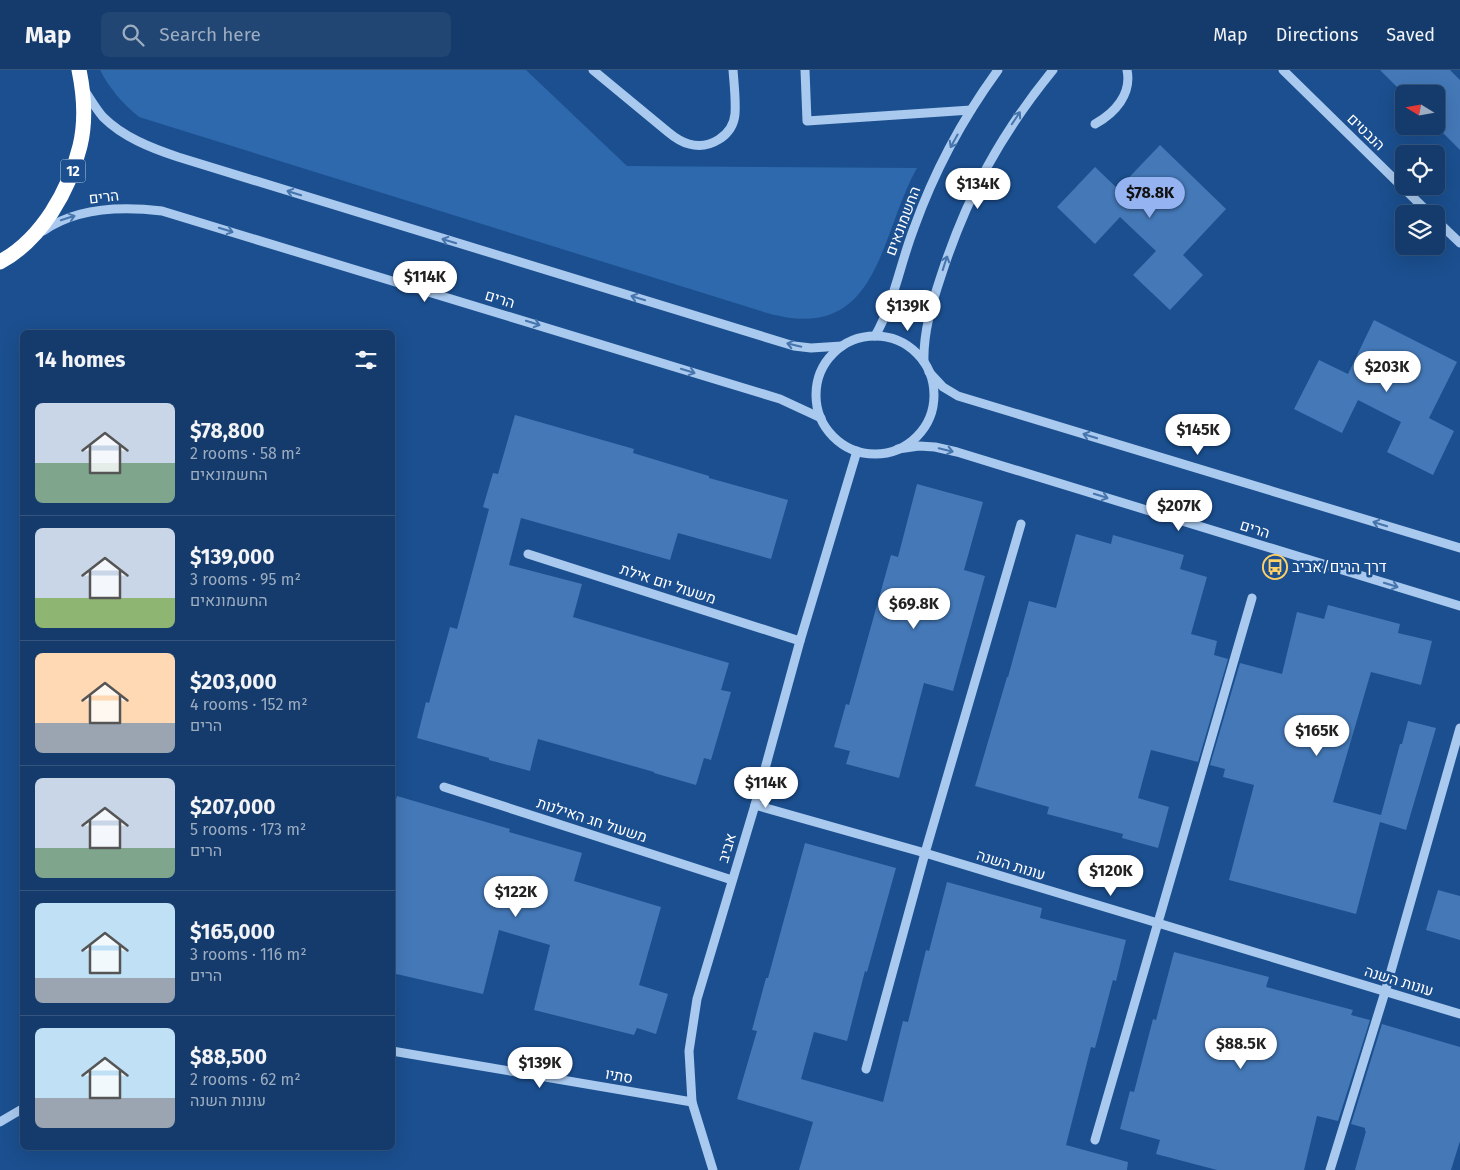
<!DOCTYPE html>
<meta charset="utf-8">
<style>
body{margin:0;font-family:"Fira Sans",Heebo,sans-serif;background:#214673;color:#f1f3f6;height:100vh;display:flex;flex-direction:column;font-size:19px;white-space:nowrap}
*{box-sizing:border-box;margin:0}
p{font-size:16px;color:#9dadc1}
.icon{flex:none;width:28px;height:28px;fill:none;stroke:currentColor;stroke-width:2;stroke-linecap:round;stroke-linejoin:round}
.map{position:relative;flex:1;overflow:hidden}
.panel{position:absolute;left:20px;top:260px;width:375px;height:820px;display:flex;flex-direction:column;background:#143b6b;border-radius:8px;box-shadow:0 5px 20px #0002,0 0 0 1px #33557e}
.panel>*{flex:none}
.needle{width:32px;rotate:281deg}
.fabs{position:absolute;left:1395px;top:15px;display:grid;gap:10px}
.fabs a{display:grid;place-items:center;width:50px;height:50px;border-radius:8px;background:#143b6b;box-shadow:0 5px 20px #0002,0 0 0 1px #33557e;font-size:25px}
.price{position:absolute;translate:-50% -42px;padding:0 11px;border-radius:18px;background:#fff;color:#222;font-size:16px;line-height:32px;filter:drop-shadow(0 1px 2px #0008)}
.price::after{content:'';position:absolute;left:50%;top:30px;width:15px;height:11px;margin-left:-8px;background:inherit;clip-path:polygon(0 0,100% 0,50% 100%)}
.price.current{background:#95b2f1;color:#111}
ul{padding:0;list-style:none}
li{display:flex;align-items:center;gap:15px;height:125px;padding:0 15px}
li+li{border-top:1px solid #33557e}
li span{display:grid;place-items:center;flex:none;width:140px;height:100px;border-radius:8px;color:#555}
li>.icon{margin-inline-start:auto}
span .icon{width:60px;height:60px;fill:#fffc;stroke-width:1}
li b{font-size:21px}
h2{display:flex;justify-content:space-between;align-items:center;height:60px;padding:0 15px;font-size:21px}
header{display:flex;align-items:center;gap:30px;box-sizing:border-box;height:70px;padding:0 25px;background:#143b6b;border-bottom:1px solid #33557e}
header strong{font-size:24px}
nav{display:flex;gap:28px;margin-inline-start:auto;font-size:18px}
.search{width:350px;height:45px;background:#214673;display:flex;align-items:center;gap:12px;box-sizing:border-box;padding:0 18px;border-radius:8px;color:#9dadc1;font-size:19px}
.map>svg:first-child{display:block}
.green{fill:#2e69ad}
.building{fill:#4478b7}
.lines{fill:none;stroke-linecap:round;stroke-linejoin:round}
.minor{stroke:#a9c9ee;stroke-width:9}
.highway{stroke:#fff;stroke-width:15}
.oneway{stroke:#4674ac}
.labels{text-anchor:middle;stroke-width:5;stroke-linejoin:round;paint-order:stroke}
.shield{fill:#1b4f8f;stroke:#bbcadd;stroke-width:1}
.shield-label{font-size:14px;font-weight:bold;fill:#fff}
.street-label{font-size:15px;fill:#fff;stroke:#1b4f8f}
.poi-label{font-size:15px;fill:#fff;stroke:#1b4f8f;text-anchor:start}
</style>
<header>
<strong>Map</strong>
<div class="search"><svg class="icon" aria-label="search" viewBox="0 0 24 24"><circle cx="10" cy="10" r="6"/><path d="M15 15l6 6"/></svg>Search here</div>
<nav><a>Map</a><a>Directions</a><a>Saved</a></nav>
</header>
<div class="map">
<svg width="1460" height="1100" viewBox="0 0 1460 1100">
<rect width="100%" height="100%" fill="#1b4f8f"/>
<path class="green" d="M100,0H526L627,96L917,98C878,167 880,275 767,243L139,47C122,33 110,19 100,0Z"/>
<g class="building">
<path d="M1380,0H1450L1460,10V80L1436,56V24H1404Z"/>
<path d="M1160,75L1226,139L1183,185L1203,205L1170,240L1133,205L1156,181L1120,147L1095,174L1057,137L1095,97L1118,119Z"/>
<path d="M1374,250L1457,292L1429,348L1454,361L1433,405L1387,382L1401,352L1358,330L1342,363L1294,339L1319,290L1348,304Z"/>
<path d="M515,345L634,379L633,383L709,406V408L788,430L771,489L678,463L670,490L521,448L509,495L582,514L573,547L729,593L721,620L731,622L711,690L704,688L696,715L654,703V702L538,669L530,701L489,690V688L417,668L426,632L429,633L450,557L457,559L489,439L483,437L493,403L498,404Z"/>
<path d="M917,414L983,432L964,500L985,506L953,621L924,613L899,708L846,694L850,681L834,677L846,634L849,635L891,485L898,487Z"/>
<path d="M1076,464L1111,474L1113,465L1184,485L1180,499L1207,507L1191,564L1217,571L1214,585L1228,589L1198,692L1151,680L1138,728L1169,737L1158,778L1122,768L1123,764L1047,744L1049,737L975,716L1007,607H1008L1029,531L1056,538Z"/>
<path d="M1328,535L1400,554L1398,563L1432,571L1421,615L1371,602L1333,732L1381,745L1400,674H1402L1408,651L1436,658L1406,760L1380,752L1356,844L1229,810L1254,715L1223,707L1225,699L1210,695L1240,593L1282,604L1297,542L1324,549Z"/>
<path d="M397,726L510,759L509,762L582,783L574,811L661,837L639,915L668,924L656,964L637,958L634,965L534,940L550,875L499,860L483,924L392,903V743Z"/>
<path d="M805,773L896,798L867,902L865,901L847,971L814,962L801,1009L883,1032L903,951L908,952L926,880L929,881L947,812L1042,838L1040,848L1126,870L1116,911L1113,910L1095,978L1091,977L1066,1075L1128,1092L1127,1100H799L813,1052L737,1029L757,961L752,960L766,908H768Z"/>
<path d="M1438,820L1460,826V870L1426,860Z"/>
<path d="M1174,882L1269,907L1266,917L1353,940L1351,945L1370,950L1338,1051L1317,1046L1304,1100H1217L1156,1084L1160,1070L1120,1059L1130,1021L1134,1022L1153,949L1156,950Z"/>
<path d="M1382,954L1460,977V1071L1451,1100H1355L1366,1061H1365V1058L1351,1054Z"/>
</g>
<g class="lines">
<g class="minor">
<path d="M593,0L668,62C674,67 681,72 689,74C709,80 733,66 735,44C736,29 734,14 733,0"/>
<path d="M805,0L807,51L971,40"/>
<path d="M1283,0L1430,144"/>
<path d="M85,21C91,30 96,39 103,47C123,67 151,78 178,87L794,276L811,278L842,276"/>
<path d="M1095,54C1115,43 1132,24 1127,0"/>
<path d="M1436,150L1460,173"/>
<path d="M43,161C77,137 122,136 162,141L780,329L821,348"/>
<path d="M875,266C894,233 900,194 914,158C934,102 963,48 998,0"/>
<circle cx="875" cy="325" r="59"/>
<path d="M924,292C923,263 932,233 941,206C967,126 1000,65 1053,0"/>
<path d="M929,302L943,317L958,326L1460,478"/>
<path d="M898,379L919,376L935,377L957,382L1460,536"/>
<path d="M528,484L800,571"/>
<path d="M444,717L732,810"/>
<path d="M755,735L925,783L1460,944"/>
<path d="M392,981L692,1032"/>
<path d="M866,999L925,783L1021,454"/>
<path d="M0,1052L22,1039"/>
<path d="M1095,1070L1252,528"/>
<path d="M713,1100L692,1032L689,981L697,929L755,735L800,571L857,381"/>
<path d="M1330,1100L1385,922L1460,658"/>
</g>
<path class="highway" d="M0,192C42,169 69,121 80,76C86,51 84,24 79,0"/>
</g>
<defs><path id="oneway-shaft" d="M-6 0H5M1.5-3L5.5 0L1.5 3" fill="none" stroke-width="1.6" stroke-linecap="round" stroke-linejoin="round" transform="scale(1.25)"/></defs>
<g class="oneway">
<use href="#oneway-shaft" transform="translate(1016 48) rotate(-56)"/>
<use href="#oneway-shaft" transform="translate(954 71) rotate(119)"/>
<use href="#oneway-shaft" transform="translate(294 123) rotate(-163)"/>
<use href="#oneway-shaft" transform="translate(68 148) rotate(-18)"/>
<use href="#oneway-shaft" transform="translate(226 160) rotate(17)"/>
<use href="#oneway-shaft" transform="translate(449 171) rotate(-163)"/>
<use href="#oneway-shaft" transform="translate(945 193) rotate(-72)"/>
<use href="#oneway-shaft" transform="translate(638 228) rotate(-163)"/>
<use href="#oneway-shaft" transform="translate(533 253) rotate(17)"/>
<use href="#oneway-shaft" transform="translate(794 275) rotate(-167)"/>
<use href="#oneway-shaft" transform="translate(688 301) rotate(17)"/>
<use href="#oneway-shaft" transform="translate(1090 366) rotate(-163)"/>
<use href="#oneway-shaft" transform="translate(946 380) rotate(13)"/>
<use href="#oneway-shaft" transform="translate(1101 426) rotate(17)"/>
<use href="#oneway-shaft" transform="translate(1380 454) rotate(-163)"/>
<use href="#oneway-shaft" transform="translate(1391 515) rotate(17)"/>
</g>
<defs>
<symbol id="bus-ring" viewBox="-11 -11 22 22"><circle r="9.5" fill="#1b4f8f" stroke="#ffd166" stroke-width="1.5"/><path d="M-5-6H5V4H4V6H2V4H-2V6H-4V4H-5ZM-3.5-4V0h7V-4ZM-3.5 1.2v1.5H-2V1.2ZM2 1.2v1.5H3.5V1.2Z" fill="#ffd166"/></symbol>
</defs>
<g fill-rule="evenodd">
<use href="#bus-ring" x="1261" y="483" width="28" height="28"/>
</g>
<g class="labels">
<rect class="shield" x="60.5" y="89.5" width="25" height="23" rx="4"/>
<g class="shield-label">
<text x="73" y="106">12</text>
</g>
<g class="street-label">
<text transform="translate(1366 62) rotate(44)" y="5">הנבטים</text>
<text transform="translate(104 127) rotate(-7)" y="5">הרים</text>
<text transform="translate(903 151) rotate(-69)" y="5">החשמונאים</text>
<text transform="translate(500 229) rotate(17)" y="5">הרים</text>
<text transform="translate(1255 459) rotate(17)" y="5">הרים</text>
<text transform="translate(668 514) rotate(18)" y="5">משעול יום אילת</text>
<text transform="translate(592 750) rotate(18)" y="5">משעול חג האילנות</text>
<text transform="translate(727 778) rotate(-73)" y="5">אביב</text>
<text transform="translate(1011 795) rotate(17)" y="5">עונות השנה</text>
<text transform="translate(1399 911) rotate(17)" y="5">עונות השנה</text>
<text transform="translate(619 1006) rotate(10)" y="5">סתיו</text>
</g>
<g class="poi-label">
<text x="1292" y="502">דרך הרים/אביב</text>
</g>
</g>
</svg>
<div class="fabs">
<a><svg class="needle" viewBox="-14 -14 28 28"><path d="M0-13l5 13h-10z" fill="#e53935"/><path d="M0 13l5-13h-10z" fill="#9dadc1"/></svg></a>
<a><svg class="icon" aria-label="locate" viewBox="0 0 24 24"><circle cx="12" cy="12" r="6"/><path d="M12 2v4M12 18v4M2 12h4M18 12h4"/></svg></a>
<a><svg class="icon" aria-label="layers" viewBox="0 0 24 24"><path d="M12 4l9 5-9 5-9-5zM3 14l9 5 9-5"/></svg></a>
</div>
<b class="price" style="left:978px;top:140px">$134K</b>
<b class="price current" style="left:1150px;top:149px">$78.8K</b>
<b class="price" style="left:425px;top:233px">$114K</b>
<b class="price" style="left:908px;top:262px">$139K</b>
<b class="price" style="left:1387px;top:323px">$203K</b>
<b class="price" style="left:1198px;top:386px">$145K</b>
<b class="price" style="left:1179px;top:462px">$207K</b>
<b class="price" style="left:914px;top:560px">$69.8K</b>
<b class="price" style="left:1317px;top:687px">$165K</b>
<b class="price" style="left:766px;top:739px">$114K</b>
<b class="price" style="left:1111px;top:827px">$120K</b>
<b class="price" style="left:516px;top:848px">$122K</b>
<b class="price" style="left:1241px;top:1000px">$88.5K</b>
<b class="price" style="left:540px;top:1019px">$139K</b>
<section class="panel">
<h2>14 homes<svg class="icon" aria-label="filters" viewBox="0 0 24 24"><path d="M4 7h16M4 17h16"/><circle cx="9" cy="7" r="2"/><circle cx="15" cy="17" r="2"/></svg></h2>
<ul>
<li><span style="background:linear-gradient(#c9d6e8 60%,#7fa58c 0)"><svg class="icon" aria-label="home" viewBox="0 0 24 24"><path d="M3 11l9-7 9 7M6 9v11h12V9"/></svg></span><div><b>$78,800</b><p>2 rooms · 58 m²</p><p>החשמונאים</p></div></li>
<li><span style="background:linear-gradient(#c9d6e8 70%,#8fb573 0)"><svg class="icon" aria-label="home" viewBox="0 0 24 24"><path d="M3 11l9-7 9 7M6 9v11h12V9"/></svg></span><div><b>$139,000</b><p>3 rooms · 95 m²</p><p>החשמונאים</p></div></li>
<li><span style="background:linear-gradient(#ffd9b3 70%,#9aa5b1 0)"><svg class="icon" aria-label="home" viewBox="0 0 24 24"><path d="M3 11l9-7 9 7M6 9v11h12V9"/></svg></span><div><b>$203,000</b><p>4 rooms · 152 m²</p><p>הרים</p></div></li>
<li><span style="background:linear-gradient(#c9d6e8 70%,#7fa58c 0)"><svg class="icon" aria-label="home" viewBox="0 0 24 24"><path d="M3 11l9-7 9 7M6 9v11h12V9"/></svg></span><div><b>$207,000</b><p>5 rooms · 173 m²</p><p>הרים</p></div></li>
<li><span style="background:linear-gradient(#bfe0f5 75%,#9aa5b1 0)"><svg class="icon" aria-label="home" viewBox="0 0 24 24"><path d="M3 11l9-7 9 7M6 9v11h12V9"/></svg></span><div><b>$165,000</b><p>3 rooms · 116 m²</p><p>הרים</p></div></li>
<li><span style="background:linear-gradient(#bfe0f5 70%,#9aa5b1 0)"><svg class="icon" aria-label="home" viewBox="0 0 24 24"><path d="M3 11l9-7 9 7M6 9v11h12V9"/></svg></span><div><b>$88,500</b><p>2 rooms · 62 m²</p><p>עונות השנה</p></div></li>
</ul>
</section>
</div>
